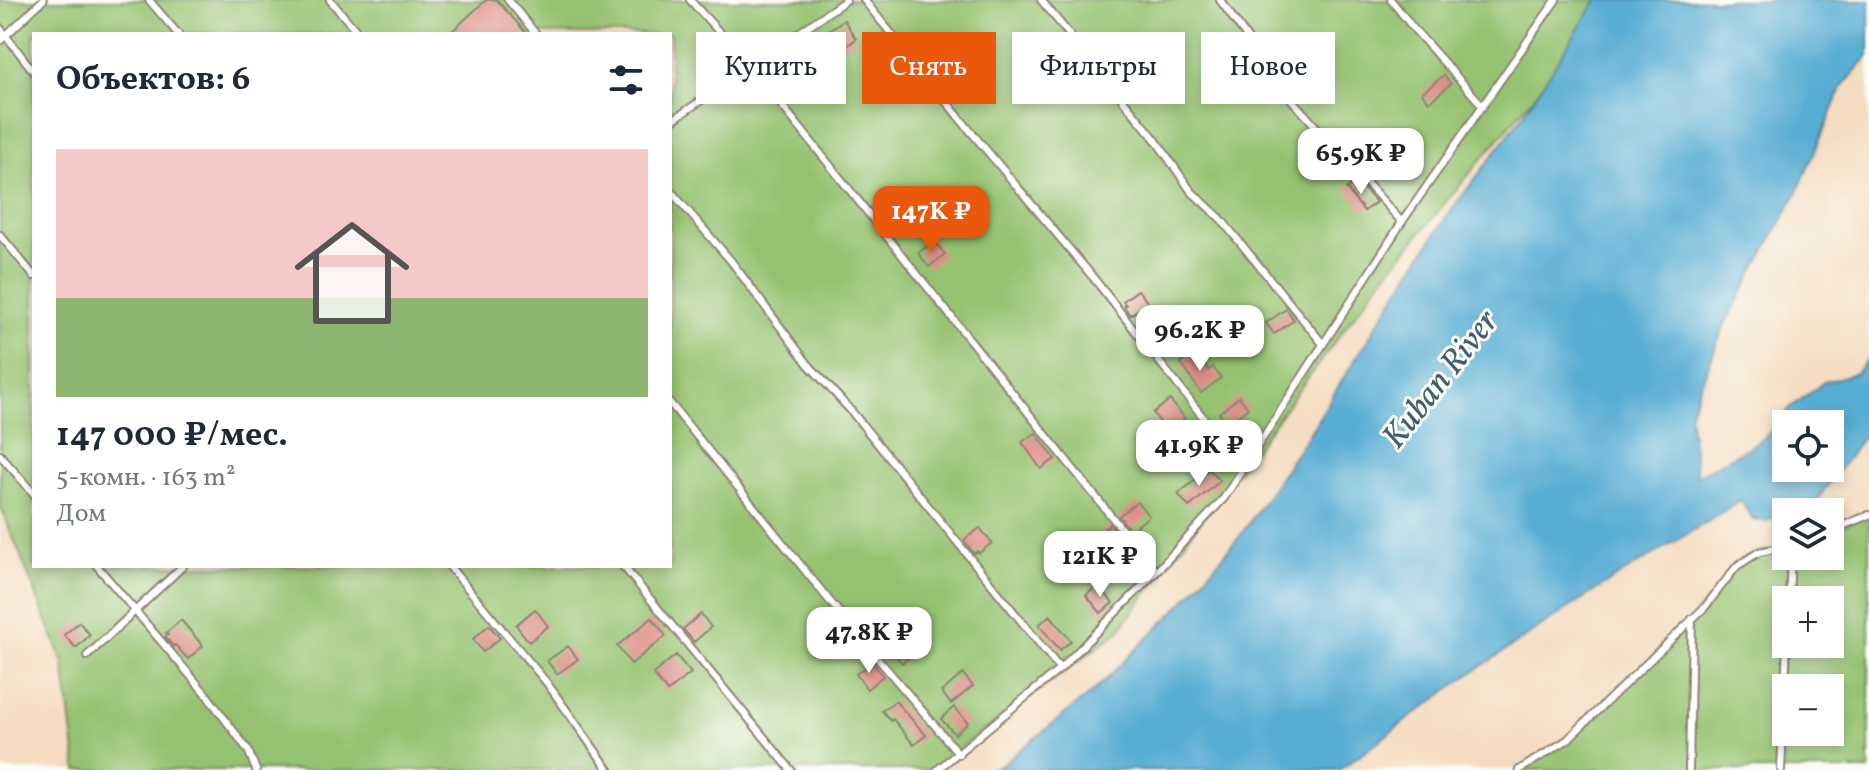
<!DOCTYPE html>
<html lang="ru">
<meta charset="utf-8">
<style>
body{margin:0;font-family:Vollkorn,serif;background:#f2f2f3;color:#1f2937;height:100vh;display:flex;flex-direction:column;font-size:30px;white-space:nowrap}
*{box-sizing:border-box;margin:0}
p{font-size:26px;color:#747a83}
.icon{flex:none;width:44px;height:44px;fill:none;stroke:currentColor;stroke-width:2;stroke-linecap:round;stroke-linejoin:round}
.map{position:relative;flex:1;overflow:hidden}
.drawer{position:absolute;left:32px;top:32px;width:640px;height:536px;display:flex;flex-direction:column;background:#fff;border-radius:0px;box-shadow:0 4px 12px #0003}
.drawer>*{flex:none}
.hud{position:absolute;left:696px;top:32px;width:760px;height:72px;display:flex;gap:16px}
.tools{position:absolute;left:1772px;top:410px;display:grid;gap:16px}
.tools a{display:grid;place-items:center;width:72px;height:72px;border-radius:0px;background:#fff;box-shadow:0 4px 12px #0003;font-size:40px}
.price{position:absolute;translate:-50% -68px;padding:0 18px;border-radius:16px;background:#fff;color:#222;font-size:26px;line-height:52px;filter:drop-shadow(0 2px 4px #0008)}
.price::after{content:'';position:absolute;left:50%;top:48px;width:24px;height:18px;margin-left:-12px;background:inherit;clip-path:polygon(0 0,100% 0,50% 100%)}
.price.active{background:#ea580c;color:#fff}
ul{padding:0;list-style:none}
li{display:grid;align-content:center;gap:16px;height:424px;padding:0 24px}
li+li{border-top:2px solid #e0e1e3}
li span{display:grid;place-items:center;height:248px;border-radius:0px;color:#555}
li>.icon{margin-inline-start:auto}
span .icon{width:144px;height:144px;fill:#fffc;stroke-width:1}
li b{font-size:34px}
h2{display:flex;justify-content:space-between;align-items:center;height:96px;padding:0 24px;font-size:34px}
.chip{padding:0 28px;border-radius:0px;background:#fff;box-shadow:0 4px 12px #0003;font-size:28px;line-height:72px}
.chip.active{background:#ea580c;color:#fff}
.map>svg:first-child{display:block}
.green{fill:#95c270;stroke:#60764e;stroke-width:2;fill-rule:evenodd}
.water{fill:#58add4;stroke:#426c80;stroke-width:2;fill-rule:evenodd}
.building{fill:#dd8f87}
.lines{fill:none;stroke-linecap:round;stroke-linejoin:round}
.lane-casing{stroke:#908476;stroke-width:10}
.lane{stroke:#fff;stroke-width:6}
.labels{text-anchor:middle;stroke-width:6;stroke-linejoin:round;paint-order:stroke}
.water-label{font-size:34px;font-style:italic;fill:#3d5f6f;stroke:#fdfcf7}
</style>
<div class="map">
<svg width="1869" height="770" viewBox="0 0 1869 770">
<rect width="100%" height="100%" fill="#fdfcf7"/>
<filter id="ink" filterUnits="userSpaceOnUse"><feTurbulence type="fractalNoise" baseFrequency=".0125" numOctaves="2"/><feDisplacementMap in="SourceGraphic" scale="16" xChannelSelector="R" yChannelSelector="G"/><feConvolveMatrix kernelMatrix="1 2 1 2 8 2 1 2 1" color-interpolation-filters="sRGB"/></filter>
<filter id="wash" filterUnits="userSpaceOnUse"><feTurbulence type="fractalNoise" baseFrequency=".006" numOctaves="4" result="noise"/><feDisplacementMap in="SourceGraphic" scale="32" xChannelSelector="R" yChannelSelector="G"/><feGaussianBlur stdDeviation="1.8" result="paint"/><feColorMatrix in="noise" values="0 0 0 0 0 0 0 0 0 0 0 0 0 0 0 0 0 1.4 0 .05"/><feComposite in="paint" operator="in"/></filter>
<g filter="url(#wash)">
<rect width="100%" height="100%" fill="#f5dcc0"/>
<g class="green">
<path d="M0,0H1614L1381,280L1117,633L930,770H77L64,663L0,505ZM34,34H670V566H34Z"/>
<path d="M1869,515V770H1519L1567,740L1692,619L1737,566L1759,552L1786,547V556H1830V531ZM1786,600H1830V644H1786ZM1786,688H1830V732H1786Z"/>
</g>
<path class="water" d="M1597,0H1869V56L1843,86L1797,193L1725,324L1689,414L1697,476L1765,438L1790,408L1824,382L1856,373L1869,358V429L1814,504L1791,512H1786V514L1766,521L1753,520L1741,501L1593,592L1470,674L1339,770H989L1001,765L1094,691L1183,603L1240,536L1307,437L1394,297L1447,216L1523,115ZM1786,424H1830V468H1786Z"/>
<g id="blocks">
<g class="building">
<path d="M486,0H497L527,34H449Z"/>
<path d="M844,20L856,39L835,54L822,34Z"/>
<path d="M1444,75L1451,84L1429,102L1422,93Z"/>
<path d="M1357,181L1376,202L1364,211L1346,189Z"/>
<path d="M934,241L945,254L929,267L918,253Z"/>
<path d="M1138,290L1148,303L1130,315L1124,306L1126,305L1123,301Z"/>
<path d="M1286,309L1294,320L1274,334L1266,323Z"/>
<path d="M1196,352L1209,370L1213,367L1221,378L1201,393L1181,363Z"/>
<path d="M1239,397L1248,408L1228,424L1219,413Z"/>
<path d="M1170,400L1185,418L1167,431L1153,413Z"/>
<path d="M1036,433L1055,459L1041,469L1022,442Z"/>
<path d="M1209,469L1220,481L1189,507L1178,494Z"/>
<path d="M1137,502L1149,516L1133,529L1131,528L1129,529L1119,516Z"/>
<path d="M1110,524L1120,537L1103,553L1092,540Z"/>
<path d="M980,528L992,543L979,553L977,551L974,554L964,540Z"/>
<path d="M1099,585L1113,603L1101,613L1086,595Z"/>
<path d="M535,609L548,626L529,642L516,625Z"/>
<path d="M701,614L711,627L694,642L683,629Z"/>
<path d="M1050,615L1071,641L1060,650L1039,625Z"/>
<path d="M652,618L666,636L631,664L617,646Z"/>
<path d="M181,620L203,646L188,659L175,645L173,646L165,637L168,635L166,633Z"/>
<path d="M79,622L90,635L76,648L64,635Z"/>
<path d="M489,625L500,638L483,652L473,639Z"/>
<path d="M899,634L915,652L902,663L886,645Z"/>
<path d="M568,646L578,659L557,674L547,661Z"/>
<path d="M676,655L691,673L667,692L653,674Z"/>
<path d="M872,662L883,676L867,689L856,674Z"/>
<path d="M963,674L973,686L951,704L941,692Z"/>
<path d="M895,701L926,735L914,745L893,719L891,721L882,711Z"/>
<path d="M954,707L968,723L955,734L941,719Z"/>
</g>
</g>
</g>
<g filter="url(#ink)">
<use href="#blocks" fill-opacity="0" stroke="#908476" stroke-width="2"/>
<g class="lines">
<defs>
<g id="lane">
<path d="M149,0L178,34"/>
<path d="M330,0L359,34"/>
<path d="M508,0L536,34"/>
<path d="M690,0L751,67L1156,572"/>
<path d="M864,0L962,121L1092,276L1243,468"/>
<path d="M1041,0L1155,139L1191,191L1220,218L1323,344"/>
<path d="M1220,0L1291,99L1402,222"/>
<path d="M1391,0L1414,29L1483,106"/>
<path d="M0,28L34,72"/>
<path d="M0,41L43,0"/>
<path d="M670,122L846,0"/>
<path d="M670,190L731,261L808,364L852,412L1060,669"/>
<path d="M0,235L34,276"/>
<path d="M670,403L845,620L959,754"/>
<path d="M0,455L34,494"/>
<path d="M1830,531L1869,515"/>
<path d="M97,566L206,694L248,750L256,770"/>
<path d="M449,566L547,683L609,770"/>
<path d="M623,566L791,770"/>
<path d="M1789,600L1791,556"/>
<path d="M87,656L183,566"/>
<path d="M937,770L1060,669L1156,572L1224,498L1402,222L1556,0"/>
<path d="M1519,770L1567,740L1705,607L1737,566L1759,552L1786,547"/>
<path d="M1689,770L1692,619"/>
<path d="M1781,770L1787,644"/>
</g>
</defs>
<use href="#lane" class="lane-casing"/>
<use href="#lane" class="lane"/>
</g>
</g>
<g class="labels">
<g class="water-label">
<text transform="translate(1439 378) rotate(-52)" y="12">Kuban River</text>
</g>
</g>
</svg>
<div class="tools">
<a><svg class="icon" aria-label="locate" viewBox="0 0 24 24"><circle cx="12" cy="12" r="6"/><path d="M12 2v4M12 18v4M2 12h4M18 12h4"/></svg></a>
<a><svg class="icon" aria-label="layers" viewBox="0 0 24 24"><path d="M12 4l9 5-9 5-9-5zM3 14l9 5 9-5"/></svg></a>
<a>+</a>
<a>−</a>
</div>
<b class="price" style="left:1361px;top:196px">65.9K ₽</b>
<b class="price active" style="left:931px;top:254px">147K ₽</b>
<b class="price" style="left:1200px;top:373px">96.2K ₽</b>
<b class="price" style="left:1199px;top:488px">41.9K ₽</b>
<b class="price" style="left:1100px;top:599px">121K ₽</b>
<b class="price" style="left:869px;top:675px">47.8K ₽</b>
<div class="hud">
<a class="chip">Купить</a>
<a class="chip active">Снять</a>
<a class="chip">Фильтры</a>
<a class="chip">Новое</a>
</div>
<section class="drawer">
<h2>Объектов: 6<svg class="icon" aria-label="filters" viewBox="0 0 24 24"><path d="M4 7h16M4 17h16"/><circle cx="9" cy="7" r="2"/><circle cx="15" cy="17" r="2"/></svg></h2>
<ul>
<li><span style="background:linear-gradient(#f6c9c9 60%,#8fb573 0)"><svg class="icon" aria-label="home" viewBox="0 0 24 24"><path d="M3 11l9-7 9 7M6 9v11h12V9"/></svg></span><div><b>147 000 ₽/мес.</b><p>5-комн. · 163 m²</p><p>Дом</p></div></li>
</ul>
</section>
</div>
